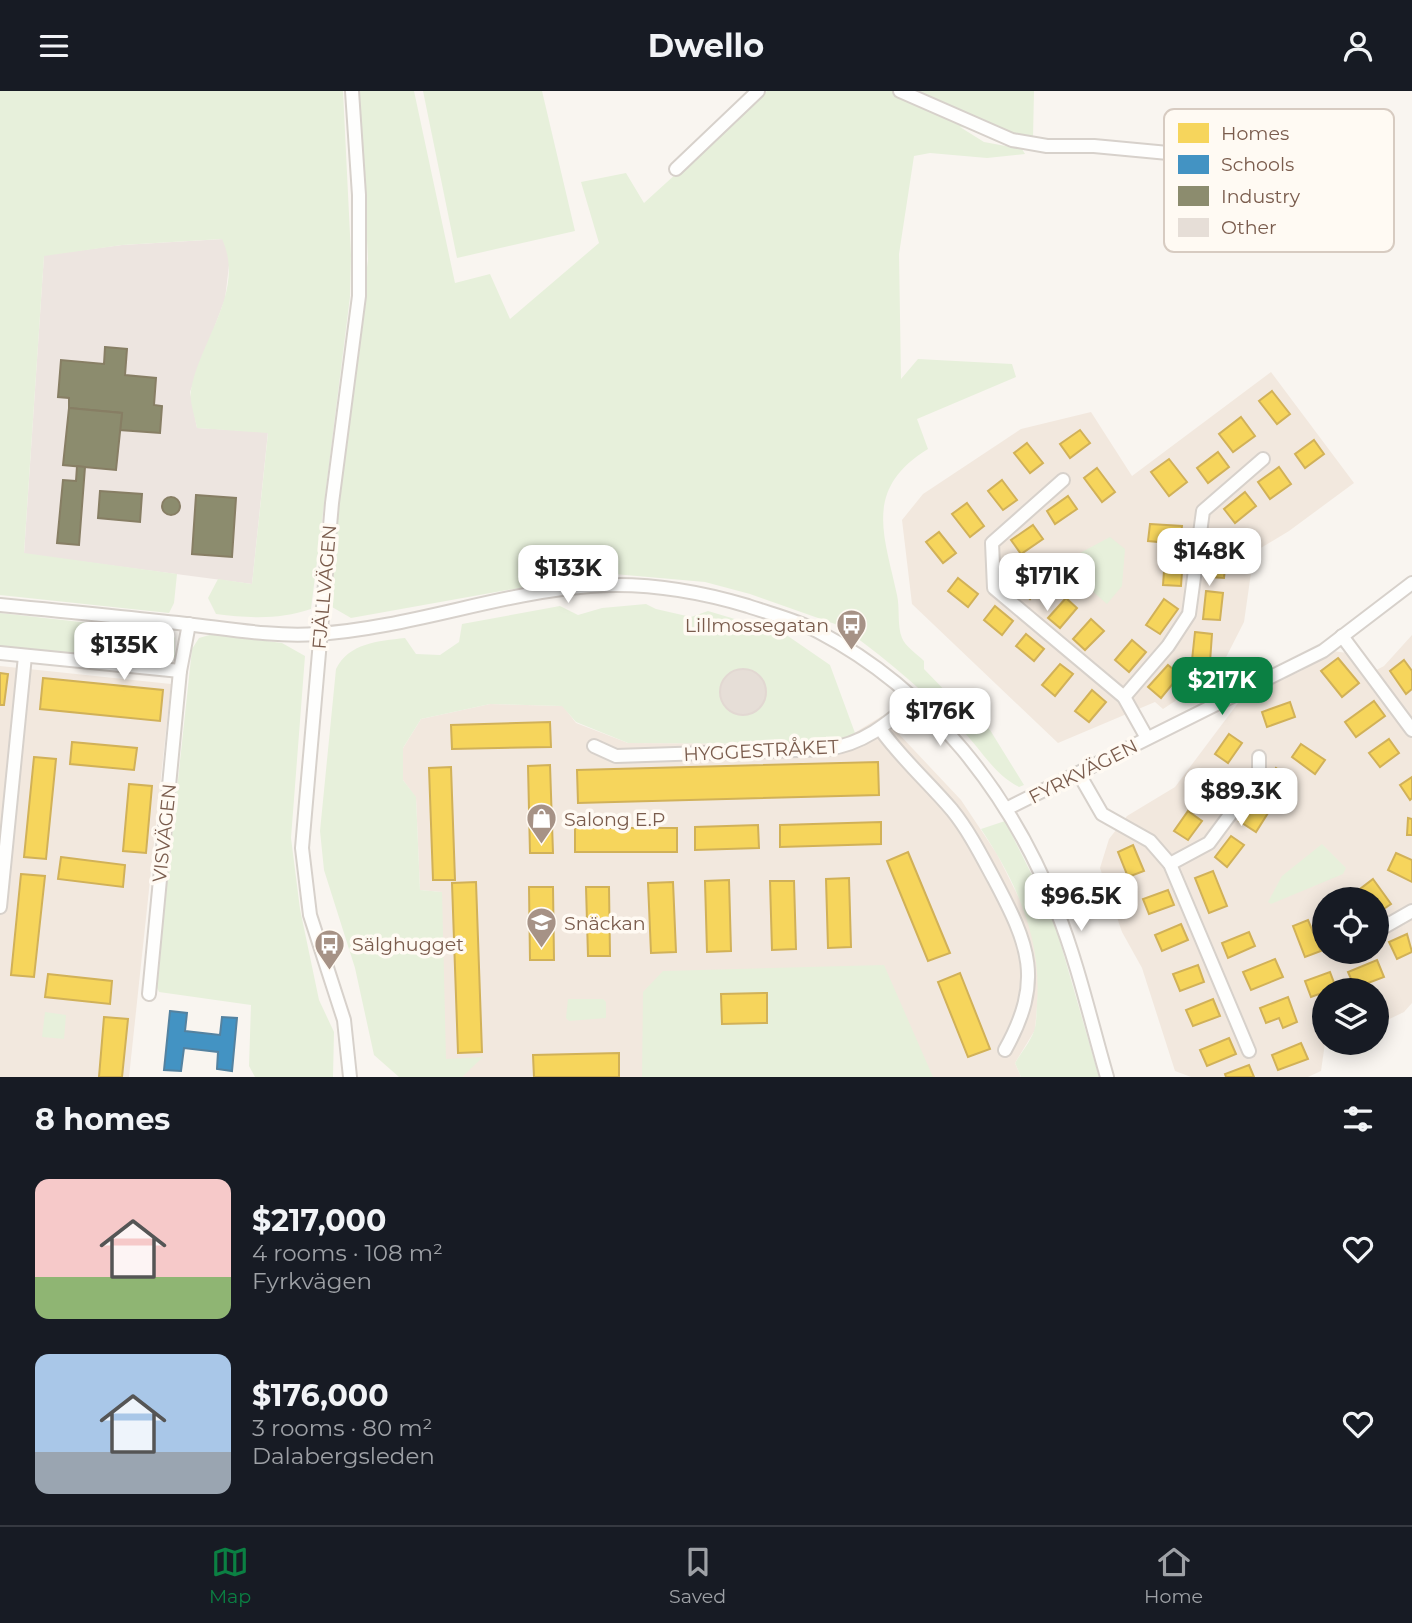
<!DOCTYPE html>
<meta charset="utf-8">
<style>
body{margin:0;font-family:Montserrat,sans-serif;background:#242831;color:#f1f3f6;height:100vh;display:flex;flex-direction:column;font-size:26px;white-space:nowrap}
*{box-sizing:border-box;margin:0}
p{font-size:23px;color:#9ea1a6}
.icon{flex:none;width:38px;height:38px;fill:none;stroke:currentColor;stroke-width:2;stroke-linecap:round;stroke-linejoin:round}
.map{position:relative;height:986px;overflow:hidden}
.panel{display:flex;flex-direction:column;background:#171b24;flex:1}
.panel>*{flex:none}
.controls{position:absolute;left:1312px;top:796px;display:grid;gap:14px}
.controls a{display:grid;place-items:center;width:77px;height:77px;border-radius:50%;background:#171b24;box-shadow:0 4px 18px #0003;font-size:35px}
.price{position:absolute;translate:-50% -60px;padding:0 16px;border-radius:14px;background:#fff;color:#222;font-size:23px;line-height:46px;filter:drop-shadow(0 2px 4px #0008)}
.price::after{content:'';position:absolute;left:50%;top:42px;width:21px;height:16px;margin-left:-10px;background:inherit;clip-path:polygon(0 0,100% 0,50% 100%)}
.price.current{background:#0b8043;color:#fff}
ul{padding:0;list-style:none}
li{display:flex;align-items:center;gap:21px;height:175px;padding:0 35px}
li span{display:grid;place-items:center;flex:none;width:196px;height:140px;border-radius:14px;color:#555}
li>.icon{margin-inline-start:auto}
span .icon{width:84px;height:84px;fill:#fffc;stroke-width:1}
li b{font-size:30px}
h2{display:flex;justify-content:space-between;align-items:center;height:84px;padding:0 35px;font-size:30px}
header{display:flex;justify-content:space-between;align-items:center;height:91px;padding:0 35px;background:#171b24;font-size:32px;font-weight:700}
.menu{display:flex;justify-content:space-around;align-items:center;height:98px;border-top:2px solid #363941;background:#171b24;font-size:19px;color:#9ea1a6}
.menu a{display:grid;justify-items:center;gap:4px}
.menu .current{color:#0b8043}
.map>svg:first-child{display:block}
.residential{fill:#f2e8de;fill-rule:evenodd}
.industrial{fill:#ede5e0}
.green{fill:#e7f0db}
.homes{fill:#f6d55c;stroke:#d1b158;stroke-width:2}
.schools{fill:#4393c3;stroke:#5482a0;stroke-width:2}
.industry{fill:#8c8c6e;stroke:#877e64;stroke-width:2}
.building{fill:#e6ded7;stroke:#e2d8d2;stroke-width:2}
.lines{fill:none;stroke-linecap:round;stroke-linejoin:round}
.minor-casing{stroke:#d7d1cb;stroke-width:16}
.minor{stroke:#fefefd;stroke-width:12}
.labels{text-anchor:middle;stroke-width:7;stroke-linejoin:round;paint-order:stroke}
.street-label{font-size:19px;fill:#7a5c4d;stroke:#fffaf3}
.poi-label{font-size:19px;fill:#7a5c4d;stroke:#fffaf3;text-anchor:start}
.key{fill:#fffaf3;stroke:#d7cbc1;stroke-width:2}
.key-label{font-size:19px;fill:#7a5c4d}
</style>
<header><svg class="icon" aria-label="menu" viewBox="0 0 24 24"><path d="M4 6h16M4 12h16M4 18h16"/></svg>Dwello<svg class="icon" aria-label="person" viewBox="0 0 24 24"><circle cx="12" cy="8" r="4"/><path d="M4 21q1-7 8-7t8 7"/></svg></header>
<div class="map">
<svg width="1412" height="986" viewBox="0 0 1412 986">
<rect width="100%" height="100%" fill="#f9f5f0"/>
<g class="residential">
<path d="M1271,281L1354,392L1289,440L1254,461L1244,531L1218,582L1163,618L1155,611L1058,652L912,513L902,429L923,403L1021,338L1091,321L1132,385Z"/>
<path d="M1412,544V912L1404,921L1377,934V900H1325V952L1321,980L1308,986H1191L1175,980L1142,877L1122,841L1100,777L1109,748L1127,725L1175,696L1247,600L1299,581L1333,560L1347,562L1365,585L1384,575ZM1325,808H1377V861H1325Z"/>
<path d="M0,575L171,593L129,986H0Z"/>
<path d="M490,613L563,615L576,632L628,652L793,653L843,649L882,625L961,709L997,763L1023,815L1035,848L1039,893L1035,939L1015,972L1021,986H410L442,801L420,799L416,707L403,689V657L421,628Z"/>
</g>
<path class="industrial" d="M223,148L230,166L225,208L190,301L197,337L268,341L252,493L24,463L44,164L122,154Z"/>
<g class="green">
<path d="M0,0H343L351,164L350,206L311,518C279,529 249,527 216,523L208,507L218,488L252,493L268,342L197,337C195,326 189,310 191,299C200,249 246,200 222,148L122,154L44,165L24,462L177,483L174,512L169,522L0,504Z"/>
<path d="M359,0H414L455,192L490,183L510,228L599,152L581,91L626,82L644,112L767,0H1034L1033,47L960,36L984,51L1022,58L1025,63L987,67L930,62L914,65L899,163L901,288L918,268L1012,273L1016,286L917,328L928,358C863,398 884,443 897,504C900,517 897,535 902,547C905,555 918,564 924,570V578L954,609L990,639L1024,694L1019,696C994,683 982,660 963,640C928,604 890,571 849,541L835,533L750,503L705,491L603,482L351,527L332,516V475L368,168Z"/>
<path d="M423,0H542L575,140L457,167Z"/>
<path d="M1110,446L1125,458L1122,495L1107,513L1073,483L1071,475L1080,462Z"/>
<path d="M646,513L656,518L691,526L708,520L785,543L830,574L855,642L843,648L793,653L628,652L576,631L562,615L490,613L421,628L403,657V689L416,706L420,799L442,801L446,968L483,966L462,986H399L374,964L355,877L324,779L320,740L336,578C349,552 378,550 405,547L416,563L440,564L459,551L462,533L560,515L578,524L602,517Z"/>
<path d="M0,522L170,541L175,547V566L164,574L0,557Z"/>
<path d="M213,543L282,552L305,565L291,747L300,818L319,909L334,941L333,986H255L249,975L251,914L159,901L156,894L192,558L199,547Z"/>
<path d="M1005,730L1053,826L1099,986H1021L1015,972C1021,962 1030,951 1034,940C1037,932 1036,922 1037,913C1042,848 1017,792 981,738Z"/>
<path d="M1322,753L1346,777L1343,783L1271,813L1268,811L1282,785Z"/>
<path d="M884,874L933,986H642L643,901L663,880Z"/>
<path d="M568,908H603L606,911V927L569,930L566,927Z"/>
<path d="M45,921L66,924L64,948L42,946Z"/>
</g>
<g class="homes">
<path d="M1272,300L1290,323L1277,333L1259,310Z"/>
<path d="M1241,326L1255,345L1233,361L1219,343Z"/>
<path d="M1080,339L1090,352L1070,367L1060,353Z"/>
<path d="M1314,349L1324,363L1305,377L1295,363Z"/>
<path d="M1027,352L1043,372L1030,382L1014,362Z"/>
<path d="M1218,361L1229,376L1208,392L1197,377Z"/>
<path d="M1169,368L1187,391L1169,405L1151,381Z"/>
<path d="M1279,376L1291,393L1270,408L1258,391Z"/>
<path d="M1097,377L1115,401L1102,411L1084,387Z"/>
<path d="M1002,389L1017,409L1003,419L988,400Z"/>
<path d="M1245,401L1256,415L1235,432L1224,418Z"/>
<path d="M1068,405L1077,418L1055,433L1047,420Z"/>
<path d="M967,412L984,435L970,446L952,423Z"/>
<path d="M1150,433L1182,435L1180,453L1148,450Z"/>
<path d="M1033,434L1043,448L1021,463L1011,449Z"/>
<path d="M939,441L956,462L943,472L926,451Z"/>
<path d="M1213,447L1228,449L1224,487L1209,486Z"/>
<path d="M1165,466L1183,467L1181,495L1163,494Z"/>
<path d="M1033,479L1045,490L1030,508L1018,497Z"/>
<path d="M958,487L978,503L968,516L948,500Z"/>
<path d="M1206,500L1223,502L1220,529L1203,528Z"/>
<path d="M1066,507L1077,517L1060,537L1048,527Z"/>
<path d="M1164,508L1178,518L1160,543L1146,534Z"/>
<path d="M995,515L1013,530L1002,544L984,529Z"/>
<path d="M1091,528L1104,540L1085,559L1073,548Z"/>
<path d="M1195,541L1212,543L1210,571L1192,569Z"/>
<path d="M1026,543L1044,558L1034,570L1016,555Z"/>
<path d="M1132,549L1146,561L1129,581L1115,569Z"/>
<path d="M1338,567L1359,592L1342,606L1321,580Z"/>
<path d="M1404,569L1412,580V598L1406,603L1390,580Z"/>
<path d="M1060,573L1073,583L1055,605L1042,594Z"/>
<path d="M1168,574L1180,584L1161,607L1148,596Z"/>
<path d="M0,582L8,583L4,614H0Z"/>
<path d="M43,587L163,599L160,630L40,618Z"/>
<path d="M1092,599L1106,611L1089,631L1075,620Z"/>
<path d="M1374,610L1385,625L1356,646L1345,631Z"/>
<path d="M1290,611L1295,626L1267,636L1262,621Z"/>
<path d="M550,631L551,656L452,658L451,634Z"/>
<path d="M1229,643L1242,652L1228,672L1215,663Z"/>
<path d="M1389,648L1399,662L1380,676L1369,662Z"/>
<path d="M72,651L137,657L134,679L70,673Z"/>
<path d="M1301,653L1325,669L1315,683L1292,666Z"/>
<path d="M34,666L56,668L46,768L24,766Z"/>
<path d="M878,671L879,704L578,712L577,679Z"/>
<path d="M550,674L553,762H530L528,675Z"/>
<path d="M451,676L455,789H433L429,677Z"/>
<path d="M1276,677L1290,687L1275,708L1260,699Z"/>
<path d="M1217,685L1230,694L1216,714L1203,705Z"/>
<path d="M1412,686V707L1410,709L1400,694Z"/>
<path d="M129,693L152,695L146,762L123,760Z"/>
<path d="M1251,711L1268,722L1256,741L1239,730Z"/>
<path d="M1188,720L1202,730L1188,749L1174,740Z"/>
<path d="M1408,727L1412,728V744H1407Z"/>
<path d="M881,731V753L780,756V734Z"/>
<path d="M758,734L759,757L695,759V736Z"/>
<rect x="575" y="737" width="102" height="24"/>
<path d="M1231,745L1244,754L1227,776L1215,766Z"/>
<path d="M1133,754L1144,780L1128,786L1118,761Z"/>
<path d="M908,761L950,862L928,870L887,770Z"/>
<path d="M1396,762L1412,769V791L1388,779Z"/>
<path d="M61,766L125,774L123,796L58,788Z"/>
<path d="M1213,780L1227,815L1209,822L1195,787Z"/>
<path d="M21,783L45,785L34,886L11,884Z"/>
<path d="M849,787L851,856L828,857L826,788Z"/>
<path d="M1373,788L1391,813L1378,822L1377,808H1368L1360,798Z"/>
<path d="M729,789L731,860L707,861L705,790Z"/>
<path d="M770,790H794L796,858L772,859Z"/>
<path d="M476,791L482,961L458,962L452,792Z"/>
<path d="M673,791L676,861L651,862L648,792Z"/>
<path d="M529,796H553L554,869H530Z"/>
<path d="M586,796H609L610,865H588Z"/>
<path d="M1168,799L1174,814L1149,823L1143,808Z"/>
<path d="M1308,829L1321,860L1305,866L1293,835Z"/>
<path d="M1181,833L1188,849L1162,860L1155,844Z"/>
<path d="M1249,841L1255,855L1228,867L1222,852Z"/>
<path d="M1407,843L1412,861L1397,868L1389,851Z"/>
<path d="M1275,868L1283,886L1251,899L1243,881Z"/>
<path d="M1377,869L1384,886L1355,897L1348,881Z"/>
<path d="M1198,874L1204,891L1180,900L1173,883Z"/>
<path d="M1330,881L1336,897L1311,906L1305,890Z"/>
<path d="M960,882L990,958L968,966L938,891Z"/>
<path d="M48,883L112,890L110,913L45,906Z"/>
<path d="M767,902V932L722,933L721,903Z"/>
<path d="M1288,906L1297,931L1283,937L1279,927L1266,932L1260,917Z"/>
<path d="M1213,908L1220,925L1193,935L1186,919Z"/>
<path d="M104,926L128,928L122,986H99Z"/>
<path d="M1229,947L1236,963L1207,975L1200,959Z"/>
<path d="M1301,952L1308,968L1278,979L1272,964Z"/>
<path d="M619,962V986H534L533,964Z"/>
<path d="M1249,974L1254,986H1226L1225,983Z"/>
</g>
<path class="schools" d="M170,920L187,922L185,940L220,944L222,926L237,927L232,980L217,978L218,961L184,957L181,980L164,979Z"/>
<g class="industry">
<path d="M105,256L127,258L125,284L156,287L154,314L162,315L160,342L120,339L122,322L69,317V307L58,306L61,269L104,273Z"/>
<path d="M69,317L122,322L116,379L63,374Z"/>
<path d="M77,375L85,376L79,454L57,452L63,389L76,390Z"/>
<path d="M100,400L142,403L140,431L98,427Z"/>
<path d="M196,404L236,407L232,466L192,463Z"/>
<circle cx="171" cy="415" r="9"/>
</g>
<circle class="building" cx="743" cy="601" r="23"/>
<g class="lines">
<defs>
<g id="minor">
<path d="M900,0L1012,49L1047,55H1094L1253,70"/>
<path d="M676,78L758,0"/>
<path d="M1063,389L992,452L994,497L1124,606L1147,647"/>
<path d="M0,514C62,520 124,526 186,533C230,538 274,546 317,543C410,537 498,502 590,495C642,491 698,500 748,515C771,523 797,529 819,541C931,600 1011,703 1057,820C1078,873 1091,931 1107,986"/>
<path d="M1342,545L1412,639"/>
<path d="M0,562L180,580L189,533"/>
<path d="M1124,606L1168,555L1189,523L1203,420L1263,368"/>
<path d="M881,639C902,668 928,691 952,719C969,740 981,764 994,788C1029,854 1044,889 1005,959"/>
<path d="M594,655L616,665L827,658C864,653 888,632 915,609"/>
<path d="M1079,683L1102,723L1150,750L1170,773L1249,960"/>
<path d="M1006,718L1323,560L1412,492"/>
<path d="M1170,773L1209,752L1249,698L1259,680V666"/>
<path d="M0,816L25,565"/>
<path d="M1377,840L1412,820"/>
<path d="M149,903L180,580"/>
<path d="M350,986L344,929L310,824L302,757L332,412L359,205V104L352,0"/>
</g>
</defs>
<use href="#minor" class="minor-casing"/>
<use href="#minor" class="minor"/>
</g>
<defs>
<symbol id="bus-pin" viewBox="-11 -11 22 30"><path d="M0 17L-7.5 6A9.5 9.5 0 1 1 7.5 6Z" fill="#a69286" stroke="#fffaf3"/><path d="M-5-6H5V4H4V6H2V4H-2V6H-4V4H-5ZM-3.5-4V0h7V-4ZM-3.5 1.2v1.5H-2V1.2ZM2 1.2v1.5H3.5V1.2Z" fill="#fff"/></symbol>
<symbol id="shop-pin" viewBox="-11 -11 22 30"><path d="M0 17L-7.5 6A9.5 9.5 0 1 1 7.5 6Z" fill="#a69286" stroke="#fffaf3"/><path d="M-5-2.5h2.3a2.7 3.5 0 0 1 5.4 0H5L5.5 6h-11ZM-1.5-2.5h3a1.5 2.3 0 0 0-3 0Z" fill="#fff"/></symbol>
<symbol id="school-pin" viewBox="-11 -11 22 30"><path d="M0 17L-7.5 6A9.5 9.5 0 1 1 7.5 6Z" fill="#a69286" stroke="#fffaf3"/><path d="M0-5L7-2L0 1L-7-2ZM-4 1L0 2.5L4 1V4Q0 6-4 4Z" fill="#fff"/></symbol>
</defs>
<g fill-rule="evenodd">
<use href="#bus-pin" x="834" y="516" width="35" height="47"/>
<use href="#shop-pin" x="524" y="710" width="35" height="47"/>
<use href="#school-pin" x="524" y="814" width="35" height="47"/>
<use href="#bus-pin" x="312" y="836" width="35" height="47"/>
</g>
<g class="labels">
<g class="street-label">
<text transform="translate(324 496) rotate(-85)" y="7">FJÄLLVÄGEN</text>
<text transform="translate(761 659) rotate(-3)" y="7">HYGGESTRÅKET</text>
<text transform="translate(1083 680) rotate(-27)" y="7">FYRKVÄGEN</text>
<text transform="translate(164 742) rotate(-84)" y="7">VISVÄGEN</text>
</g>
<g class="poi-label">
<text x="829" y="541" text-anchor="end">Lillmossegatan</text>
<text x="564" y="735">Salong E.P</text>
<text x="564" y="839">Snäckan</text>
<text x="352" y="860">Sälghugget</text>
</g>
</g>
<rect x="1164" y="18" width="230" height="143" rx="10" class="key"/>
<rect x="1178" y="32" width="31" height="20" fill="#f6d55c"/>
<rect x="1178" y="64" width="31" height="19" fill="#4393c3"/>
<rect x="1178" y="95" width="31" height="20" fill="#8c8c6e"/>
<rect x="1178" y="127" width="31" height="19" fill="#e6ded7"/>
<g class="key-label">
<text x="1221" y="49">Homes</text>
<text x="1221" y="80">Schools</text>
<text x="1221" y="112">Industry</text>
<text x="1221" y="143">Other</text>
</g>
</svg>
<div class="controls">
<a><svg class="icon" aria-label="locate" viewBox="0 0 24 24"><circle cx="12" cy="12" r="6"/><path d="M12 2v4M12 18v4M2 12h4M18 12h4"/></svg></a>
<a><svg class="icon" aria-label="layers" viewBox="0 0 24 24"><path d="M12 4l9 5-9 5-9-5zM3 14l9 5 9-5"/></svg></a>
</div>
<b class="price" style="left:1209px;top:497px">$148K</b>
<b class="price" style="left:568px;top:514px">$133K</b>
<b class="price" style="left:1047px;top:522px">$171K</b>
<b class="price" style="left:124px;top:591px">$135K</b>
<b class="price current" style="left:1222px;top:626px">$217K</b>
<b class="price" style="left:940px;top:657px">$176K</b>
<b class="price" style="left:1241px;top:737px">$89.3K</b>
<b class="price" style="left:1081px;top:842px">$96.5K</b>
</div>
<section class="panel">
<h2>8 homes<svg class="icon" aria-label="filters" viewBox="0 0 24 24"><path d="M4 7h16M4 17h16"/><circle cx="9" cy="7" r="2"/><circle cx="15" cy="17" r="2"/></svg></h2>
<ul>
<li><span style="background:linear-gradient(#f6c9c9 70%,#8fb573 0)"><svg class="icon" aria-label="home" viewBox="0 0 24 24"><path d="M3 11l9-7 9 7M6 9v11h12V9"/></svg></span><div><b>$217,000</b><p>4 rooms · 108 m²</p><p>Fyrkvägen</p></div><svg class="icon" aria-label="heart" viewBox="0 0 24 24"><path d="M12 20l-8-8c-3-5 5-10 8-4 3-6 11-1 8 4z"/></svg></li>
<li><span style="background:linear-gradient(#a9c7e8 70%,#9aa5b1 0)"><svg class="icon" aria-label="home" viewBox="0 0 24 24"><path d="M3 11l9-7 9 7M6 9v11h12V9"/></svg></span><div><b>$176,000</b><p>3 rooms · 80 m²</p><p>Dalabergsleden</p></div><svg class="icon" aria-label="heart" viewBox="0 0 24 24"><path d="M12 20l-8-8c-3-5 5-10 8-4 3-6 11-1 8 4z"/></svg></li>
</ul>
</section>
<nav class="menu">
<a class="current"><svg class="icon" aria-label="map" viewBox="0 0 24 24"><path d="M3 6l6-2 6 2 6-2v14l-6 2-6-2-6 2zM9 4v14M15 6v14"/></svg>Map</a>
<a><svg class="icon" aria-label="saved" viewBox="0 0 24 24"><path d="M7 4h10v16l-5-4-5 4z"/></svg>Saved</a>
<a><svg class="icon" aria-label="home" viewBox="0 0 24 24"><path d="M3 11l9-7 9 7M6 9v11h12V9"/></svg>Home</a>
</nav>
